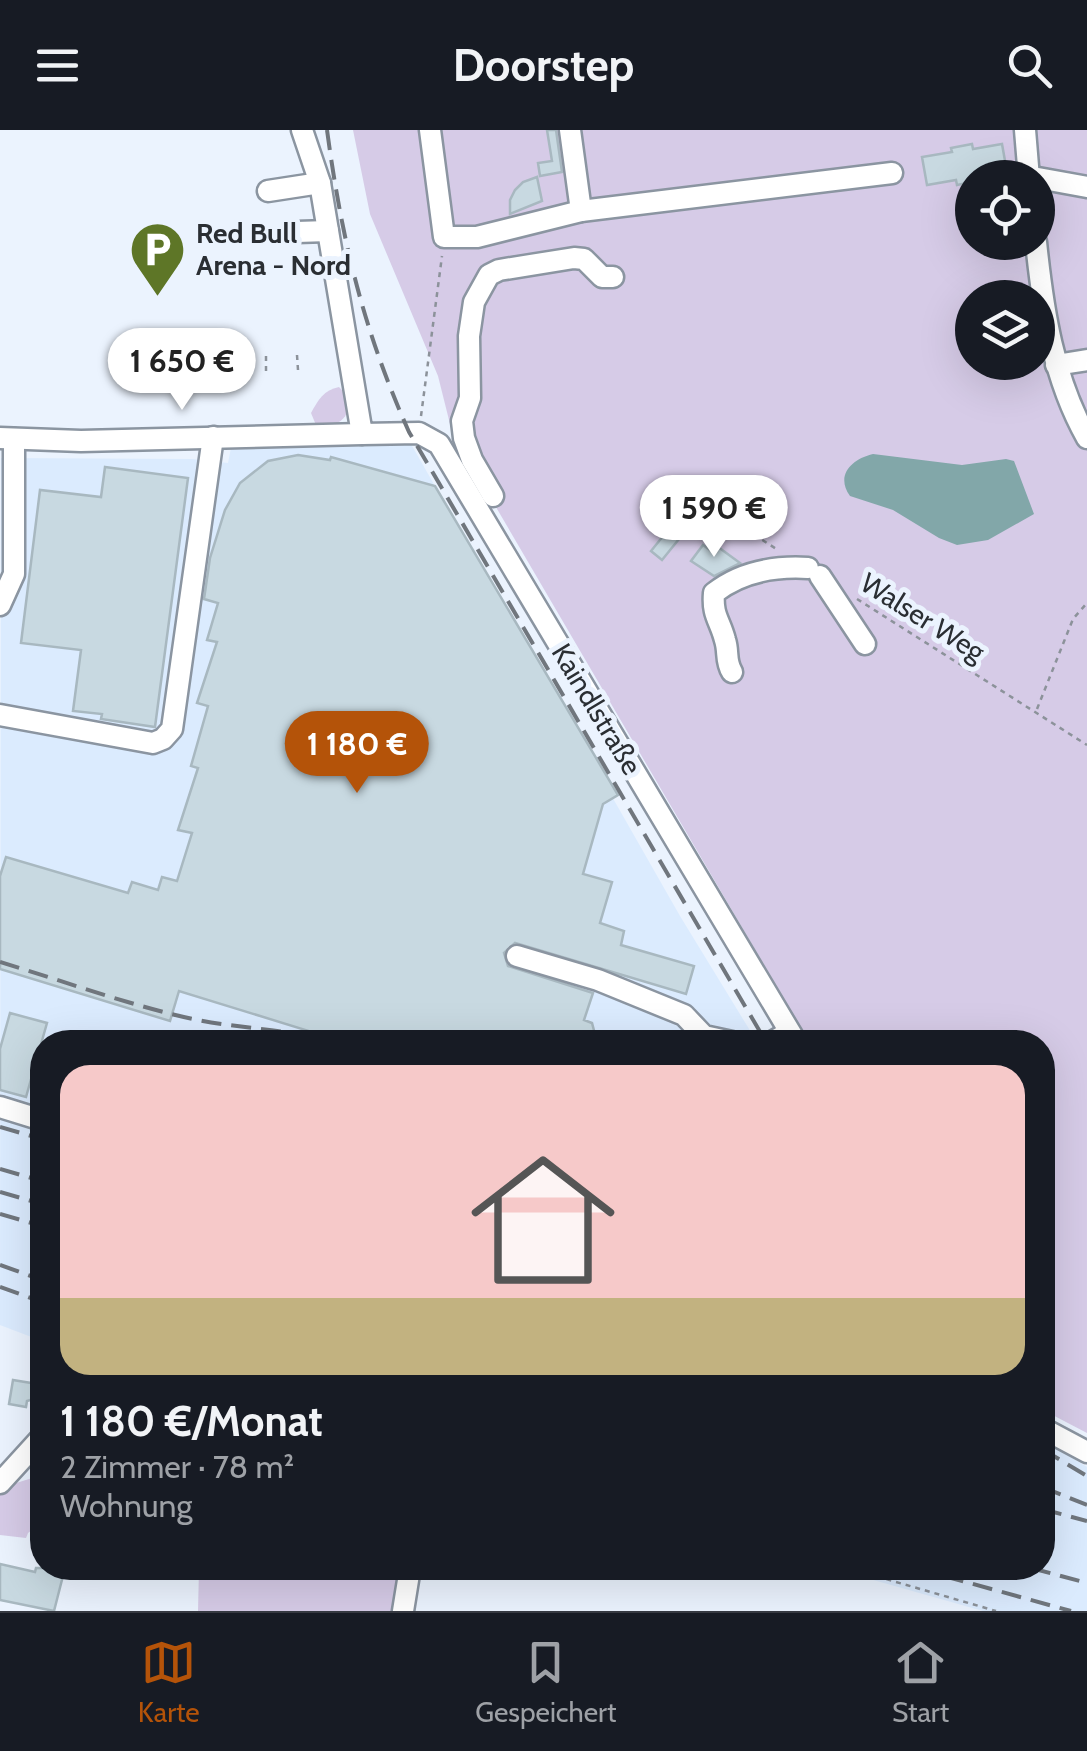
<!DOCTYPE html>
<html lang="de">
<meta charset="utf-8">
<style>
body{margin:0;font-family:Cabin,sans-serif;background:#242831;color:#f1f3f6;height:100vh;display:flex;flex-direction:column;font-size:38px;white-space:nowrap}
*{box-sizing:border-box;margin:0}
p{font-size:32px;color:#9ea1a6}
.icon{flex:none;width:55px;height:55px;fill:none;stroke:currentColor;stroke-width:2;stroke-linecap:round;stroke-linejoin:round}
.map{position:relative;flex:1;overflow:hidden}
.side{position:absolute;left:30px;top:900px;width:1025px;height:550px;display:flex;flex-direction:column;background:#171b24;border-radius:40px;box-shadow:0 10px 40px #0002}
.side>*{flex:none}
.buttons{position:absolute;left:955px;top:30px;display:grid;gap:20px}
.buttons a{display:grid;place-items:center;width:100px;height:100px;border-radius:50%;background:#171b24;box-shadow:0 10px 40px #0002;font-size:50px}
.price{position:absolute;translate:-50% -85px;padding:0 22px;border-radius:35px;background:#fff;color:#222;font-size:32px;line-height:65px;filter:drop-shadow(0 2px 5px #0008)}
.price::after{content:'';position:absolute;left:50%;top:60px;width:30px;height:22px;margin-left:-15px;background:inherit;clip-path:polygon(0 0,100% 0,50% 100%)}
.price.on{background:#b45309;color:#fff}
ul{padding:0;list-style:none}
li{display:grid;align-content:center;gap:20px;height:530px;padding:0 30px}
li span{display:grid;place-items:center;height:310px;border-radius:30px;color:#555}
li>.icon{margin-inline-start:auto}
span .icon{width:180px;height:180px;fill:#fffc;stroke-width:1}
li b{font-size:42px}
header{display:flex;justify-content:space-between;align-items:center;height:130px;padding:0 30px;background:#171b24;font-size:45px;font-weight:700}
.tabs{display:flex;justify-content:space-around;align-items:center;height:140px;border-top:2px solid #363941;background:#171b24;font-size:28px;color:#9ea1a6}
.tabs a{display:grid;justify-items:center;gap:5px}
.tabs .on{color:#b45309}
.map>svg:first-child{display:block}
.built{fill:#dbebfe}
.green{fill:#d6cbe7;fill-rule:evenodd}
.water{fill:#82a7a9}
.building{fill:#c8d9e1;stroke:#a8b8c0;stroke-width:2.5}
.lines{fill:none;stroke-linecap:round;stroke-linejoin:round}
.minor-casing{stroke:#8b95a1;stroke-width:25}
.path{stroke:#8c929a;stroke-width:2.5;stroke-dasharray:5 5;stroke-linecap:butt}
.minor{stroke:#fff;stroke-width:20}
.rail{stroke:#70767d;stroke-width:4;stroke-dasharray:20 10;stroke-linecap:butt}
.labels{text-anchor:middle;stroke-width:10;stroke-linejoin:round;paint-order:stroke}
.poi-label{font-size:28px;font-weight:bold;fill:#2a2e33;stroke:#ebf3fe;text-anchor:start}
.street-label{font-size:28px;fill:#2a2e33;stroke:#ebf3fe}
</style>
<header><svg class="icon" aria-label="menu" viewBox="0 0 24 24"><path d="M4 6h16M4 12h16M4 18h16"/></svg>Doorstep<svg class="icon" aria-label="search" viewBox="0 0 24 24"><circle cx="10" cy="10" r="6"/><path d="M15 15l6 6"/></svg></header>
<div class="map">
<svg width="1087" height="1481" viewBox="0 0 1087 1481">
<rect width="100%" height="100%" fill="#ebf3fe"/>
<g class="built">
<path d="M353,312L411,314L680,786L757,912H42V1211L0,1195L1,328L192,329L228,333L231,318Z"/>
<path d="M1043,1310L1087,1337V1481H983L831,1438H1042Z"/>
</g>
<g class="green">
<path d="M353,0H1087V1303L1043,1280L1042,912H809L452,302L438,246L370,84ZM972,48H1038V112H972ZM972,168H1038V232H972Z"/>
<path d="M339,257C360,278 342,301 316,295L311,283C318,270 324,260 339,257Z"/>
<path d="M42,1345V1393L28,1403L26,1408L0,1405V1358Z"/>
<path d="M404,1438L397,1481H198L199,1439Z"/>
</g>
<path class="water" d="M873,324L962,335L1006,329L1014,331L1034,384L988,410L957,415L939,408L893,380L850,366C835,345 852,329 873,324Z"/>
<g class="building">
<path d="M547,0H556L562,42L540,46L538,33L552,31Z"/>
<path d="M972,14L973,19L1002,14L1007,42L972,48V52L957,55L956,50L927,55L922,27L952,22L951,18Z"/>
<path d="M537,47L542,71L510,84V70L515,60L523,52Z"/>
<path d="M298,325L330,330L331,327L435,356L618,665L603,674L583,744L612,752L600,793L624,801L621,815L694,836L686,864L515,813L504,823L508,836L593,863L584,890L592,893L597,912H324L325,906L179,861L170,891L0,839V746L6,727L128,763L132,752L158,760L162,747L177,751L192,703L178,700L198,638L191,636L208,576L197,573L217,512L207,510L218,473L204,469L210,428L225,380L240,353L268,331Z"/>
<path d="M105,337L188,348L155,597L101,589L102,584L73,581L81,520L21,513L40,360L101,367Z"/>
<path d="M681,384L692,393L662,430L651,421Z"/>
<path d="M714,414L740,433L714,446L691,431L703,415L710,420Z"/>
<path d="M10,883L47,893L26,967L0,960V919Z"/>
<path d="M13,1250L37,1254L41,1260L40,1267L27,1271L26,1277L9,1274Z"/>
<path d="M0,1434L35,1442L36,1438H65L54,1481L0,1470Z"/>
</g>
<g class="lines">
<defs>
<g id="minor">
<path d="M302,0L320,53L362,304L419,303L439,314L796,912"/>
<path d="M430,0L444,107H477L581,81L892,43"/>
<path d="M570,0L581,81"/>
<path d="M1025,0L1029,48"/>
<path d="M1038,48L1087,57"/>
<path d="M268,61L320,53"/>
<path d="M297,102L328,101"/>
<path d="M1036,112C1043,180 1053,248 1087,308"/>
<path d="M1056,235L1087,230"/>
<path d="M0,308L81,311L362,304"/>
<path d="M493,366L472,330L464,308L462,291L470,268L469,206L474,172L489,145L499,140L574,128L584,129L602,147H613"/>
<path d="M820,446L865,514"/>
<path d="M0,475L14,444V309"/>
<path d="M732,542C725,531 729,522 725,510C720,490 712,486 714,463C741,442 775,436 808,438"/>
<path d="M0,585L153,613L163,609L172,599L213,307"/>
<path d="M517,826L598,850L684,885L704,906L732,912"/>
<path d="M772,912L789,902"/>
<path d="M0,977L42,990"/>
<path d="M1042,1298L1087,1322"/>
<path d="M0,1353L42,1307"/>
<path d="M403,1481L410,1438"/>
</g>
</defs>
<use href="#minor" class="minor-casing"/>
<g class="path">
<path d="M235,224V242"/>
<path d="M297,225L298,240"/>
<path d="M266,241V224"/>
<path d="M421,286L442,126"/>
<path d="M737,394L778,420"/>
<path d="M857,469L1087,615"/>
<path d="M1037,579L1073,489L1087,473"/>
<path d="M848,1438L996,1481"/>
</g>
<use href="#minor" class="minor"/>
<g class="rail">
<path d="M327,0C342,111 363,199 409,302L766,912"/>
<path d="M0,832C64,851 128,875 193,889C241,899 283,898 330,912"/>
<path d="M0,997L42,1009"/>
<path d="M0,1039L42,1051"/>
<path d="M0,1062L42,1074"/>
<path d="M0,1084L42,1096"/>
<path d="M0,1135L42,1150"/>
<path d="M0,1157L42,1172"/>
<path d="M1042,1319L1087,1346"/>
<path d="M1042,1357L1087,1375"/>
<path d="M1042,1379L1087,1391"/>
<path d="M915,1438L1071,1481"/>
<path d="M1031,1438L1087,1453"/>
</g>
</g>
<defs>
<symbol id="parking-pin" viewBox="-11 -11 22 30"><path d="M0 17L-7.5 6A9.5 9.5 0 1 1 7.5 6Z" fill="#5e7627" stroke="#ebf3fe"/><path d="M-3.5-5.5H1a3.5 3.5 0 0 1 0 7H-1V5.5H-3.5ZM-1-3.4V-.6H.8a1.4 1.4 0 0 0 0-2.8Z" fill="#fff"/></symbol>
</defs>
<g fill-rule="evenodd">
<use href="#parking-pin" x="126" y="88" width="63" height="86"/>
</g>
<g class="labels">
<g class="poi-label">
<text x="196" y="113">Red Bull<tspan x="196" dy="32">Arena - Nord</tspan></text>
</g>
<g class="street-label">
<text transform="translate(923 487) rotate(32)" y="10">Walser Weg</text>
<text transform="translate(597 579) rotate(59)" y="10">Kaindlstraße</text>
</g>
</g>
</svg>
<div class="buttons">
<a><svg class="icon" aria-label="locate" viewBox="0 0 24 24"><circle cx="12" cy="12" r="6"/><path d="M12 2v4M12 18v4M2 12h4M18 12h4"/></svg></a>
<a><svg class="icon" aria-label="layers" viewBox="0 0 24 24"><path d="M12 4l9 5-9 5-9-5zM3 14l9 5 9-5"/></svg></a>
</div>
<b class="price" style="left:182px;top:283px">1 650 €</b>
<b class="price" style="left:714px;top:430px">1 590 €</b>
<b class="price on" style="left:357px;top:666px">1 180 €</b>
<section class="side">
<ul>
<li><span style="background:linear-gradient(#f6c9c9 75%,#c2b280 0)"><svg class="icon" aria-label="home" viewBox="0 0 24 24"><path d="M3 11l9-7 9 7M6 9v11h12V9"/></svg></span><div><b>1 180 €/Monat</b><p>2 Zimmer · 78 m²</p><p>Wohnung</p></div></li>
</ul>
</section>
</div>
<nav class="tabs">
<a class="on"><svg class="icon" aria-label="map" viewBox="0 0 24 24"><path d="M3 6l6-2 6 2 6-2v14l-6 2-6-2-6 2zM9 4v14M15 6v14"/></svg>Karte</a>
<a><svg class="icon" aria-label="saved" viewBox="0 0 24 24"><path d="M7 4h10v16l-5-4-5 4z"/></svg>Gespeichert</a>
<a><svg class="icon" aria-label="home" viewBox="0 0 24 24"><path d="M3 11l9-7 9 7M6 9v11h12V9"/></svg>Start</a>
</nav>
